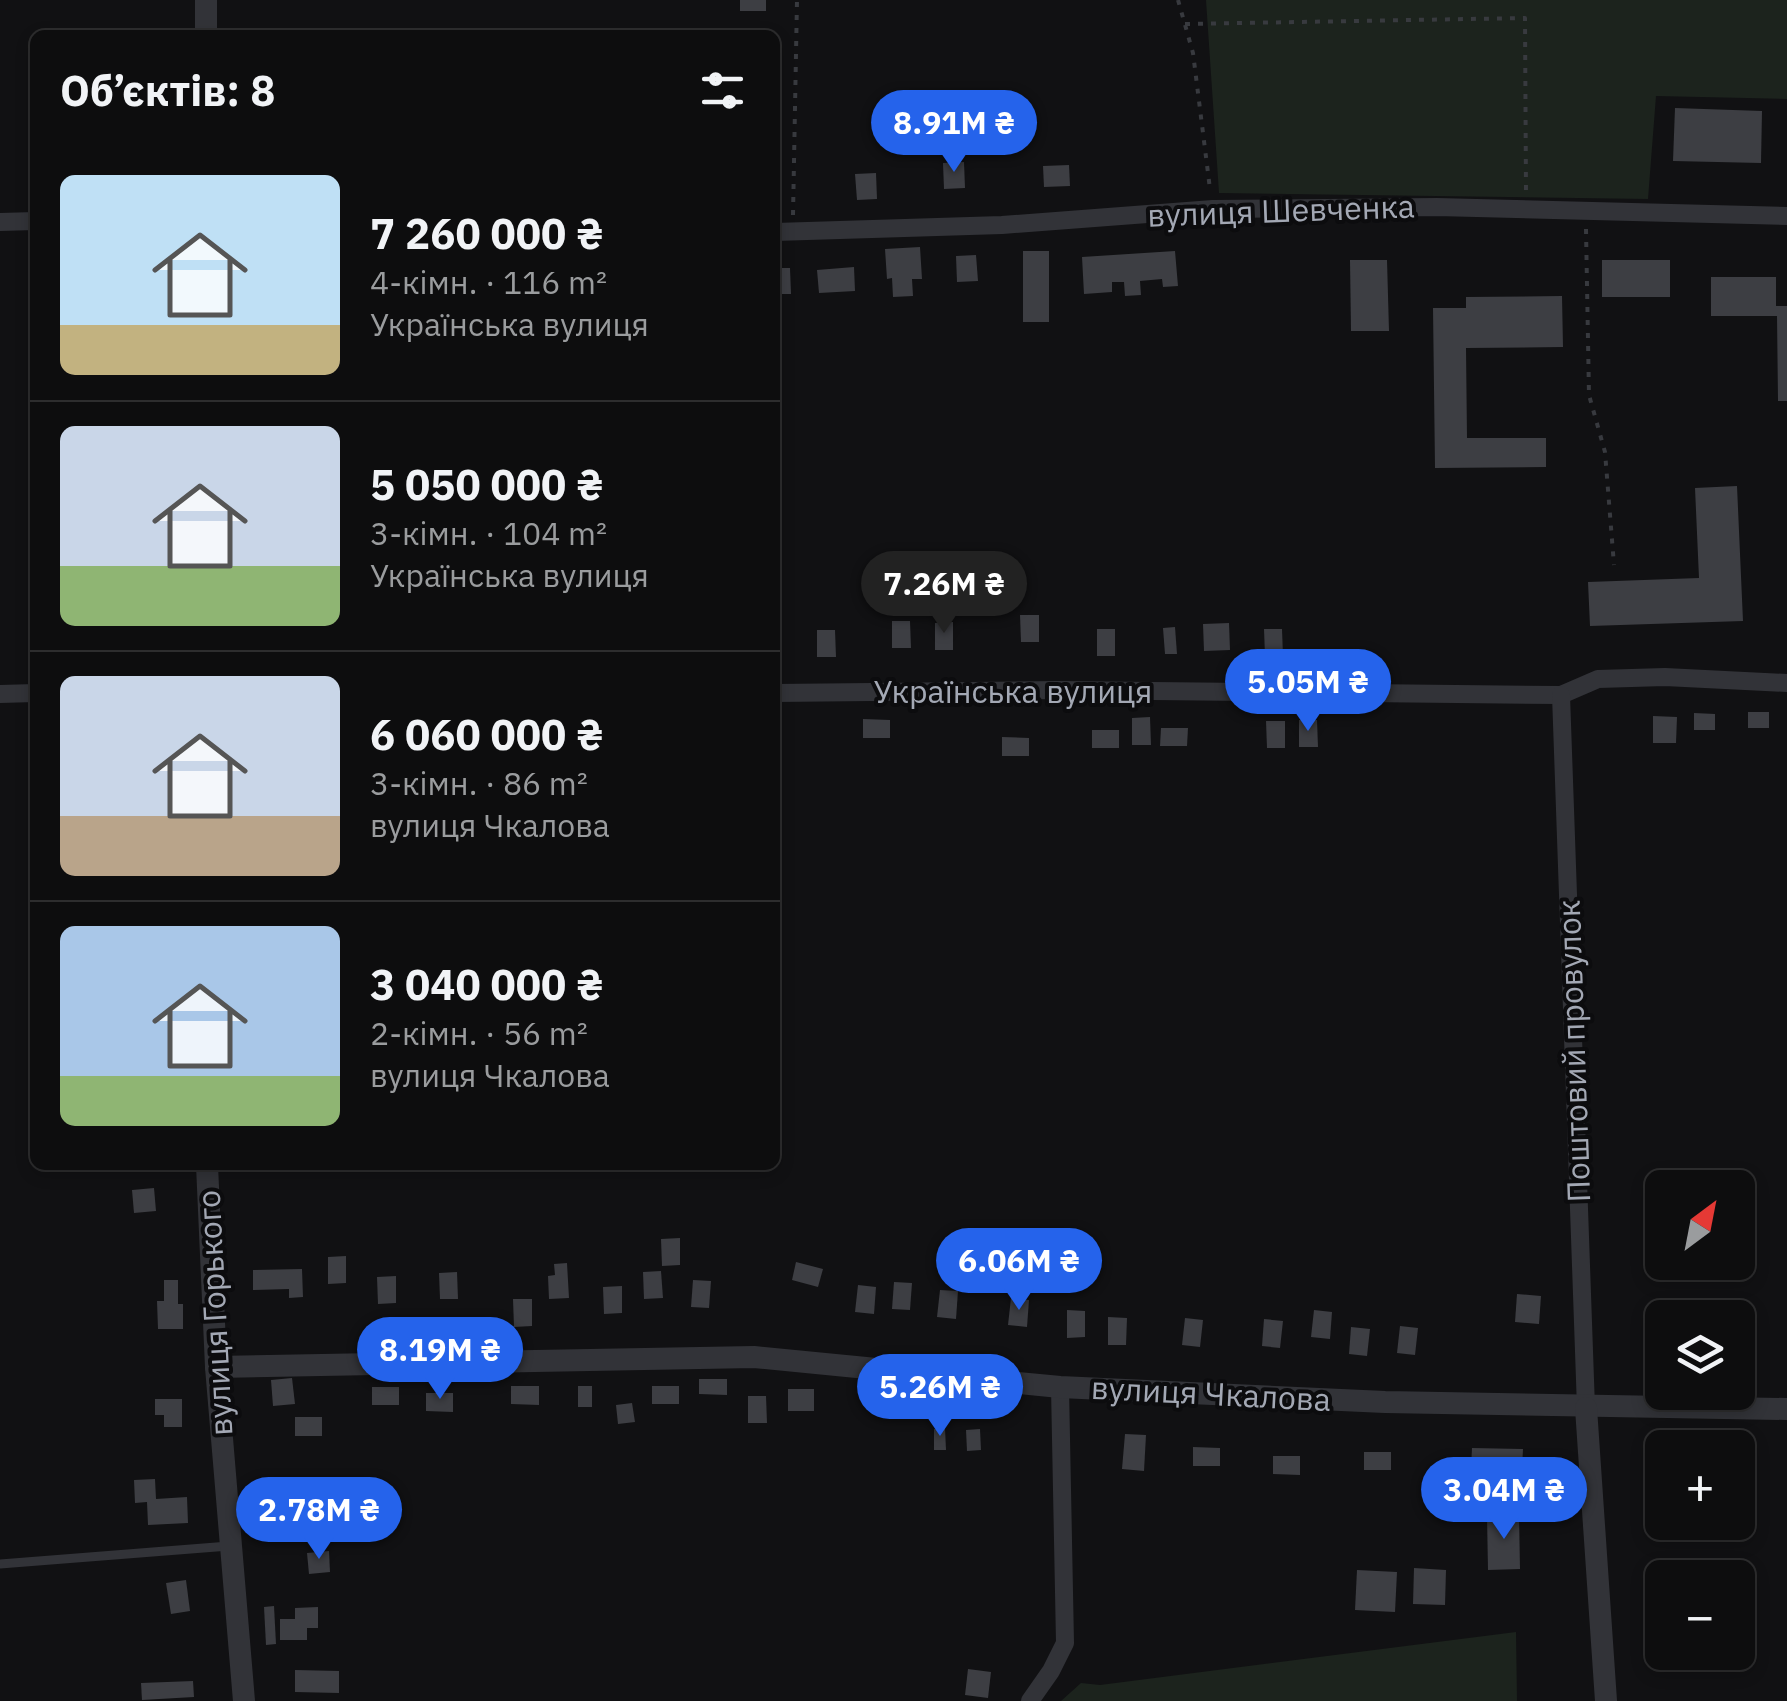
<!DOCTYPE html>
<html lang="uk">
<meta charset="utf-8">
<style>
body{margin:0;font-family:"IBM Plex Sans",sans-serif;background:#161617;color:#f1f3f6;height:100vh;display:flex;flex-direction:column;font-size:38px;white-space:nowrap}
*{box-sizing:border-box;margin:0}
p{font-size:32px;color:#9a9c9e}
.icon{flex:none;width:55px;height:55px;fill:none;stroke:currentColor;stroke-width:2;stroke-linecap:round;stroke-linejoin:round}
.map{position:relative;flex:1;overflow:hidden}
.sheet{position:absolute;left:30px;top:30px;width:750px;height:1140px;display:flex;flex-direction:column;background:#0d0d0e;border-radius:15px;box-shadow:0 5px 15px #0003,0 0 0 2px #2d2d2e}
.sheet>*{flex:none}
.needle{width:65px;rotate:32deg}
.fabs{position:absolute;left:1645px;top:1170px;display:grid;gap:20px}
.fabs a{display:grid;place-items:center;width:110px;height:110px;border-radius:15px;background:#0d0d0e;box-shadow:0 5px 15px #0003,0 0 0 2px #2d2d2e;font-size:50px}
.price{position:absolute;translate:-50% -85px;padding:0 22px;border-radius:35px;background:#2563eb;color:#fff;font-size:32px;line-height:65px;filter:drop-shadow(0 2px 5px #0008)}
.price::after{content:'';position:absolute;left:50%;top:60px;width:30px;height:22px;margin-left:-15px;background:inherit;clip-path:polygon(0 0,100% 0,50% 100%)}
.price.current{background:#222;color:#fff}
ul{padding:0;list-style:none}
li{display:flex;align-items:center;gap:30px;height:250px;padding:0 30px}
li+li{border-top:2px solid #2d2d2e}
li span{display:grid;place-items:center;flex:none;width:280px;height:200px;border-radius:15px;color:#555}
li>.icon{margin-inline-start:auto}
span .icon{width:120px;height:120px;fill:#fffc;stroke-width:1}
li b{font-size:42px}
h2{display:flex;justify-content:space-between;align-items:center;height:120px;padding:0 30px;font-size:42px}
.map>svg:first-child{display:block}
.green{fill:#1c231d}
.building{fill:#3d3e43}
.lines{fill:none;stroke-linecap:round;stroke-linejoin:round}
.path{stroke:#383a3f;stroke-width:4;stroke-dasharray:5 8;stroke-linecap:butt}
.service{stroke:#323338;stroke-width:9}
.minor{stroke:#323338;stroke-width:18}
.tertiary{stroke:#323338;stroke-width:22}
.labels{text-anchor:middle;stroke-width:8;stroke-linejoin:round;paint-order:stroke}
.street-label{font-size:32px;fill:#a3a8b4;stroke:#0c0c0e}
</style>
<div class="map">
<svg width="1787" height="1701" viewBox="0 0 1787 1701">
<rect width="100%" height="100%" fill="#111113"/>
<g class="green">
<path d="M1206,0H1787V99L1656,96L1648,199L1219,193Z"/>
<path d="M1516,1632L1517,1701H1061L1081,1683L1100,1685Z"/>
</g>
<g class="building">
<rect x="740" y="0" width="26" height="11"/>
<path d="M1675,108L1762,111L1761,163L1673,161Z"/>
<path d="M964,162L965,188L944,189L943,163Z"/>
<path d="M1069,165L1070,186L1044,187L1043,166Z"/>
<path d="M876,173L877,199L857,200L855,174Z"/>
<path d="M920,247L922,279H912L913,296L893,297L892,278L887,279L885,249Z"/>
<rect x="1023" y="251" width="26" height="71"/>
<path d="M1175,251L1178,286L1163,287L1162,279L1140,281L1141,295L1125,296L1124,282H1112V292L1084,294L1082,257Z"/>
<path d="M976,255L978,281L957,282L956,256Z"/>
<path d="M1350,260H1387L1389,331H1351Z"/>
<rect x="1602" y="260" width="68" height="37"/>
<path d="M854,267L855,291L819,293L817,270Z"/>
<path d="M775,268H790L791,294H775Z"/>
<path d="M1711,277H1776V306H1787V401H1778L1777,316H1711Z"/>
<path d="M1562,296L1563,347L1466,348L1467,438H1546V467L1435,468L1433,308H1466V297Z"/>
<path d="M1737,486L1743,621L1590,626L1588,582L1699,578L1695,488Z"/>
<path d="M1020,615H1039V642H1021Z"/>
<path d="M892,621H910L911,648H892Z"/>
<path d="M953,622V650H935V623Z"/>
<path d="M1229,623L1230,650L1204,651L1203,624Z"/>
<path d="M1175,627L1177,654H1165L1163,628Z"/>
<rect x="1097" y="629" width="18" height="27"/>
<path d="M1264,629H1282L1283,656H1265Z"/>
<path d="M817,630H835L836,657H817Z"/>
<rect x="1748" y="712" width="21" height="16"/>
<path d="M1694,713L1715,714V730H1694Z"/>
<path d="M1653,716L1677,717L1676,743H1653Z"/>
<path d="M1150,717L1151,745H1132V718Z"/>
<path d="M863,719L890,720V738H863Z"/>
<path d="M1299,720H1317L1318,747H1299Z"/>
<path d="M1266,721H1285V748H1267Z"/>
<path d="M1161,728H1188L1187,746H1160Z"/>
<rect x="1092" y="730" width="27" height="18"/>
<path d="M1002,737L1029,738V756H1002Z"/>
<path d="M154,1188L156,1211L134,1213L132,1190Z"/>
<path d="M680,1238V1265L662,1266L661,1239Z"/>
<path d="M346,1256V1283L328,1284V1257Z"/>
<path d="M796,1262L823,1269L818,1287L792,1280Z"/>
<path d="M567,1263L569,1298L549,1299L548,1276L555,1275L554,1264Z"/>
<path d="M302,1269L303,1297L289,1298V1289L253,1290V1270Z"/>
<path d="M661,1271L663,1298L644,1299L643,1272Z"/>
<path d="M457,1272L458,1299H440L439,1273Z"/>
<path d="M396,1276V1303L378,1304L377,1277Z"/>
<path d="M164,1280H178V1304H183V1329H158L157,1301H164Z"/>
<path d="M693,1280L711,1281L709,1308L691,1307Z"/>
<path d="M894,1282L912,1283L910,1310L892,1309Z"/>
<path d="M858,1285L876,1287L874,1314L855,1312Z"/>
<path d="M622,1286V1313L604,1314L603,1287Z"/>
<path d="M940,1290L958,1291L956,1319L937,1317Z"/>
<path d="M1517,1294L1541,1296L1539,1324L1515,1322Z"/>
<path d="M1011,1298L1029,1300L1027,1327L1008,1325Z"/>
<path d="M513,1299H532V1326L514,1327Z"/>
<path d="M1067,1310L1085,1311V1337L1067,1338Z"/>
<path d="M1314,1310L1332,1312L1330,1339L1311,1337Z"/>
<path d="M1108,1317L1127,1318L1126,1345H1108Z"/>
<path d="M1185,1318L1203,1320L1200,1347L1182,1345Z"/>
<path d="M1264,1319L1283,1321L1280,1348L1262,1346Z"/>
<path d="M1400,1326L1418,1328L1415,1355L1397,1353Z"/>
<path d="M1351,1327L1370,1329L1367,1356L1349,1354Z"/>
<path d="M292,1378L295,1404L273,1406L271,1380Z"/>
<path d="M699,1379H727V1395L699,1394Z"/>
<path d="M511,1386H539V1405L511,1404Z"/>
<rect x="578" y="1386" width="14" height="21"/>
<rect x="652" y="1386" width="27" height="18"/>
<rect x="372" y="1387" width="27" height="18"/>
<rect x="788" y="1389" width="26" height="22"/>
<path d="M426,1393H453V1412L426,1411Z"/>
<path d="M748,1396H766L767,1423H748Z"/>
<path d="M905,1396H932V1415L905,1414Z"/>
<path d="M155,1399H182V1427H164V1415H155Z"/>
<path d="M632,1403L635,1422L618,1424L616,1405Z"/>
<rect x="295" y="1417" width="27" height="19"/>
<path d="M945,1428L946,1450H934V1429Z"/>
<path d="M980,1429L981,1450L967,1451L966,1430Z"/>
<path d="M1125,1434L1146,1435L1144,1471L1122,1469Z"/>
<path d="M1193,1447L1220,1448V1466H1193Z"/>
<path d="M1472,1448L1523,1449L1522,1469L1471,1468Z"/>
<rect x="1364" y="1452" width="27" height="18"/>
<path d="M1273,1456H1300V1475L1273,1474Z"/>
<path d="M155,1479L156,1499L187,1497L188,1523L148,1525L147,1502L135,1503L134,1480Z"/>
<path d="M1519,1514L1520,1569L1488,1570L1487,1515Z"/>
<path d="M329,1551L330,1572L309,1574L307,1553Z"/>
<path d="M1414,1568L1446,1570L1445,1605L1413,1604Z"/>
<path d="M1357,1570L1397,1572L1395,1612L1355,1610Z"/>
<path d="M186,1580L190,1611L171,1614L166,1583Z"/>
<path d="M274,1606L276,1644L266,1645L264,1607Z"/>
<path d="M318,1607V1628H307V1640H280V1619H295V1608Z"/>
<path d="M968,1669L991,1672L988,1698L965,1695Z"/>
<path d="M295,1670L339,1671V1693L295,1692Z"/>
<path d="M193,1681L194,1697L142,1700L141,1683Z"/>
</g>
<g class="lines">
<g class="path">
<path d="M1178,0L1193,53L1210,189"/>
<path d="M1185,24L1525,18L1526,193"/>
<path d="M793,215L797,0"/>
<path d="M1586,229L1589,395L1605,452L1614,565"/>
</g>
<path class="service" d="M0,1564L229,1546"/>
<g class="minor">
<path d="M0,222L35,221"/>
<path d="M775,232L1002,225L1213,209L1437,207L1787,216"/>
<path d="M775,693L1057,690L1561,695L1598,679L1665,677L1787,683"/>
<path d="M0,694L35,693"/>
<path d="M1561,695L1586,1408"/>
<path d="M1030,1701L1051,1671L1065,1643L1060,1387"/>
</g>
<g class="tertiary">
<path d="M206,35V0"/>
<path d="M207,1165L216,1367L244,1701"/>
<path d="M216,1367L754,1357L1060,1387L1385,1402L1787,1409"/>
<path d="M1586,1408L1606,1701"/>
</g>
</g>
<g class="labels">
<g class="street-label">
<text transform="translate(1281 211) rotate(-2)" y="11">вулиця Шевченка</text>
<text x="1013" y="703">Українська вулиця</text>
<text transform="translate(1574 1051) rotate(-92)" y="11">Поштовий провулок</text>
<text transform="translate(215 1313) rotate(-93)" y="11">вулиця Горького</text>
<text transform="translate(1211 1394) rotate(3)" y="11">вулиця Чкалова</text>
</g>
</g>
</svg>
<div class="fabs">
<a><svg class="needle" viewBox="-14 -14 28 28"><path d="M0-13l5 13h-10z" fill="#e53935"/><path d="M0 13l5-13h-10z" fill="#9a9c9e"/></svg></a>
<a><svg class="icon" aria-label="layers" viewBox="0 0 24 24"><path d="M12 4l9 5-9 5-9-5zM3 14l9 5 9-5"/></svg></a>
<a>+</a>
<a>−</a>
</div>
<b class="price" style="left:954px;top:175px">8.91M ₴</b>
<b class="price current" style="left:944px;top:636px">7.26M ₴</b>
<b class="price" style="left:1308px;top:734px">5.05M ₴</b>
<b class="price" style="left:1019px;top:1313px">6.06M ₴</b>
<b class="price" style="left:440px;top:1402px">8.19M ₴</b>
<b class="price" style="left:940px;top:1439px">5.26M ₴</b>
<b class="price" style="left:1504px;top:1542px">3.04M ₴</b>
<b class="price" style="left:319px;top:1562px">2.78M ₴</b>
<section class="sheet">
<h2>Об’єктів: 8<svg class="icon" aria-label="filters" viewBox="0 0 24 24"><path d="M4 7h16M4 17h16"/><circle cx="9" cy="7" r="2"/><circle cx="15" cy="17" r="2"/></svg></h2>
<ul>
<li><span style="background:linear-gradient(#bfe0f5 75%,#c2b280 0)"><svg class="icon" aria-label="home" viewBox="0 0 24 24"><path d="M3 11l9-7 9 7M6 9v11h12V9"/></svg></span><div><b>7 260 000 ₴</b><p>4-кімн. · 116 m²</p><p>Українська вулиця</p></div></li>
<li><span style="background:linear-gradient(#c9d6e8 70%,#8fb573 0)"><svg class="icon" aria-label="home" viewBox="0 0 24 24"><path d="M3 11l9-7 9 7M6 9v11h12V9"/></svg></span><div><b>5 050 000 ₴</b><p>3-кімн. · 104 m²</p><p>Українська вулиця</p></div></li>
<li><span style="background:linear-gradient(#c9d6e8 70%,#b9a48a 0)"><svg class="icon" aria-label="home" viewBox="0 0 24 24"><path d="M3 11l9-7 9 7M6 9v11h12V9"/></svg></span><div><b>6 060 000 ₴</b><p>3-кімн. · 86 m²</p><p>вулиця Чкалова</p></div></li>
<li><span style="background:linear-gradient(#a9c7e8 75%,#8fb573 0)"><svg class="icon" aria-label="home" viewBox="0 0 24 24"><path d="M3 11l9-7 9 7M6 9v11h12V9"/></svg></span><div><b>3 040 000 ₴</b><p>2-кімн. · 56 m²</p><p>вулиця Чкалова</p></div></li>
</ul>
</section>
</div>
